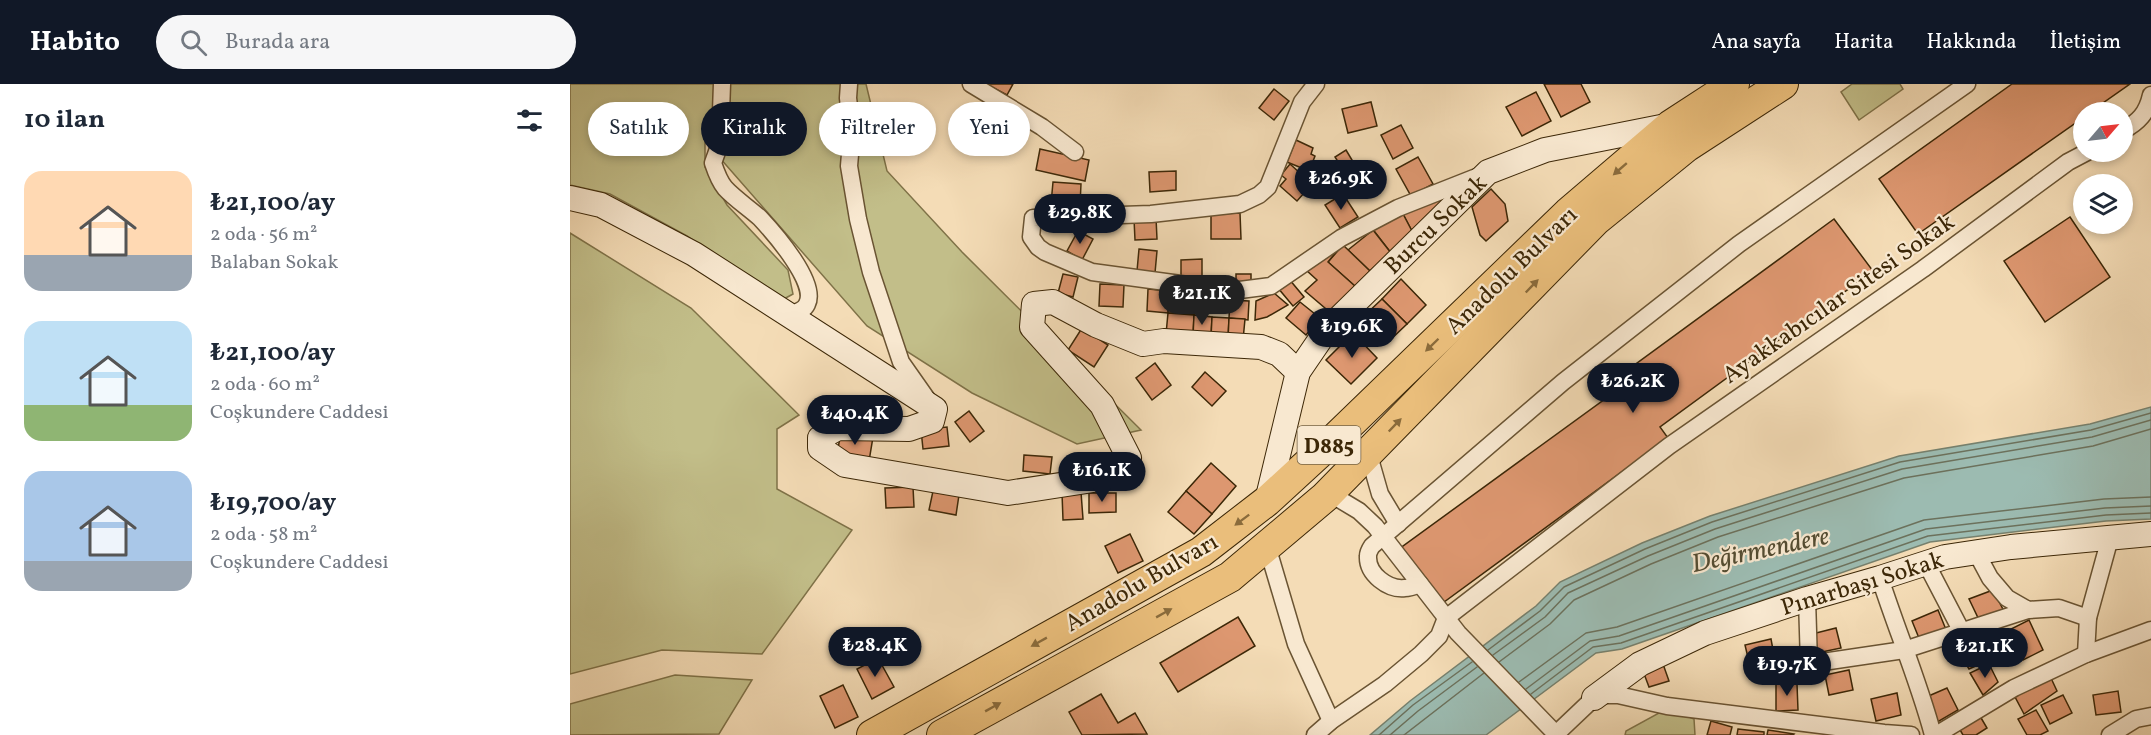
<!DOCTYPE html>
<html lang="tr">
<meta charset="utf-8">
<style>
body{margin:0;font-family:Vollkorn,serif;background:#f6f6f7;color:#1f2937;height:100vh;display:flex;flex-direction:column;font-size:22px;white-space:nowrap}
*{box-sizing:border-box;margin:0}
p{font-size:20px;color:#747a83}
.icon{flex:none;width:33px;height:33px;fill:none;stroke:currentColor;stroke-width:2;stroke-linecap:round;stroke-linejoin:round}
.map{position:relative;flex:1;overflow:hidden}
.drawer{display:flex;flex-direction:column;background:#fff;width:570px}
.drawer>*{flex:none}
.top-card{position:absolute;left:18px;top:18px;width:570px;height:54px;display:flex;gap:12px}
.needle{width:39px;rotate:62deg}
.fabs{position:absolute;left:1503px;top:18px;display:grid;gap:12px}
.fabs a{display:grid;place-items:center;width:60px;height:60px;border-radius:50%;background:#fff;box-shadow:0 3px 9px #0003;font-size:30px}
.price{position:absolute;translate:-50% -51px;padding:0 14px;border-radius:21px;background:#111827;color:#fff;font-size:20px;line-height:39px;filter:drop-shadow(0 2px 3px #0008)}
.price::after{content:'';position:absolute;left:50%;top:36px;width:18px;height:14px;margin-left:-9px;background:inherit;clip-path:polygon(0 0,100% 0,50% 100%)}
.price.active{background:#222;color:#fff}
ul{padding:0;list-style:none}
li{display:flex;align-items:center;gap:18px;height:150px;padding:0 24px}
li span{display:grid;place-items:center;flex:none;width:168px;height:120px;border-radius:18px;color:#555}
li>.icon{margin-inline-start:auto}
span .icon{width:72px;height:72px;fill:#fffc;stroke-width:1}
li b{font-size:26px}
h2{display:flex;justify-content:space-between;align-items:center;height:72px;padding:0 24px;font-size:26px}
.chip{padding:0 21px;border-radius:27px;background:#fff;box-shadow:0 3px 9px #0003;font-size:21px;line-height:54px}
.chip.active{background:#111827;color:#fff}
header{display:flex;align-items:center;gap:36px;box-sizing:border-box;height:84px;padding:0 30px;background:#111827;color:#fff}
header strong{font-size:28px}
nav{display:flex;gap:33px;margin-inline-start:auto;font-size:21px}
.search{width:420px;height:54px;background:#f6f6f7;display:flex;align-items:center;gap:15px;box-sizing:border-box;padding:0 21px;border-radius:33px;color:#747a83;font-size:22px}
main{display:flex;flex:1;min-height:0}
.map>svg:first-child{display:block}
.green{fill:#c2be89;stroke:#7f7248;stroke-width:1.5}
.water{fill:#9cbbb1;stroke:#76806d;stroke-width:1.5}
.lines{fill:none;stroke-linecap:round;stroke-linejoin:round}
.shore{stroke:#6c715c;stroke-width:1.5}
.building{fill:#dd9770;stroke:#3c2707;stroke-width:1.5}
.street-casing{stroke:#6a5433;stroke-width:19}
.secondary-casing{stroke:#3c2707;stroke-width:26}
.highway-casing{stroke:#3c2707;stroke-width:32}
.street{stroke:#f8e8d0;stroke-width:16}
.secondary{stroke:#f8e8d0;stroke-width:24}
.highway{stroke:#eabe7b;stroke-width:30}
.oneway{fill:#8a6b3b}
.labels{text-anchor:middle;stroke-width:4.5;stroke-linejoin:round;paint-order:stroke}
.shield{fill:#f8e8d0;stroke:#746143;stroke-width:1.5}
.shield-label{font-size:22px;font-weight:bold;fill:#3c2707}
.street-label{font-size:24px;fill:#3c2707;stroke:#f8e8d0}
.water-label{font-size:26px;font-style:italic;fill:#544c32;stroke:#f8e8d0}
</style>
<header>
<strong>Habito</strong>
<div class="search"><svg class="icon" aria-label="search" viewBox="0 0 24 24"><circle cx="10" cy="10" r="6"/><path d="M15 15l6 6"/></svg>Burada ara</div>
<nav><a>Ana sayfa</a><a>Harita</a><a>Hakkında</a><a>İletişim</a></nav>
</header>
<main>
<section class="drawer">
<h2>10 ilan<svg class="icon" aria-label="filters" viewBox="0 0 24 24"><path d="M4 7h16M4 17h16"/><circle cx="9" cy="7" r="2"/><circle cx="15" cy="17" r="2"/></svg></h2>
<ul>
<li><span style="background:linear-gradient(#ffd9b3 70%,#9aa5b1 0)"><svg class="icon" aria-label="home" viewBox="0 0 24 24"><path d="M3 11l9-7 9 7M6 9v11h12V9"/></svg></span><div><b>₺21,100/ay</b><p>2 oda · 56 m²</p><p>Balaban Sokak</p></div></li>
<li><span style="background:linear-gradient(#bfe0f5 70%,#8fb573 0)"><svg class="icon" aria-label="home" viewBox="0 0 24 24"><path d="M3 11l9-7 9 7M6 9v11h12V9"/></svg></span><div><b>₺21,100/ay</b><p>2 oda · 60 m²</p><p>Coşkundere Caddesi</p></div></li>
<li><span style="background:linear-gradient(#a9c7e8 75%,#9aa5b1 0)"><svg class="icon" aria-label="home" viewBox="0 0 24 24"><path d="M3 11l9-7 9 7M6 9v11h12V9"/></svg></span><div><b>₺19,700/ay</b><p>2 oda · 58 m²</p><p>Coşkundere Caddesi</p></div></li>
</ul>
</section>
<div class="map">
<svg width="1581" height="651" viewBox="0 0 1581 651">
<rect width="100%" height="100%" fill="#f4dcb6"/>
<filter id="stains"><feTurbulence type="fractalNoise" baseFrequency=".00333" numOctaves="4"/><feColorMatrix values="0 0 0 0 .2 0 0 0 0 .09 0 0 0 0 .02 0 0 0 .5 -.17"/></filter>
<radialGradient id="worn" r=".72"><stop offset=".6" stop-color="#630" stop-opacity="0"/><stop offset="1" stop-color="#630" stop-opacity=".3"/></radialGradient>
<g class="green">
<path d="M0,0H296L317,87L392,168L571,346L507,360L402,309L297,242L135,57V83L157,121L218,186L223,210L212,216L117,152L40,110L0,101Z"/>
<path d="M1282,0H1330L1333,5L1289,36L1271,8Z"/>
<path d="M0,149L121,224L229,331L207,345V405L282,446L192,570L92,566L0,590Z"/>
<path d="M105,591L182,596L149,650L0,651V620Z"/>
<path d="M1098,624L1124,635L1125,651H1055L1056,647Z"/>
</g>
<path class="water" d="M1581,323V435L1536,437L1360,458L1052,565L1026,569L916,651H800L840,617L966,522L990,498L1072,459L1140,432L1329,372L1520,340Z"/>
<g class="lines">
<g class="shore">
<path d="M918,566L970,527L994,503L1075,465L1142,438L1330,378L1521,346L1581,329"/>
<path d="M923,571L975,533L998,509L1078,472L1145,445L1332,385L1522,353L1581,336"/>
<path d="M929,578L980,540L1004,516L1081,480L1148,453L1334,394L1523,362L1581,345"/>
<path d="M949,598L1016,549L1047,543L1354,436L1534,415L1581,413"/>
<path d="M956,605L1020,557L1049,552L1356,445L1535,424L1581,422"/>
<path d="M961,610L1023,563L1051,559L1358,452L1536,431L1581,429"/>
<path d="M809,651L843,621L902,578"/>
<path d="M820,651L848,627L907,583"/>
<path d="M834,651L914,589"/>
</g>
</g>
<g class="building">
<path d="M416,0H443L437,11Z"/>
<path d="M974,0H1011L1020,18L991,33Z"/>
<path d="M1442,0H1560L1520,28H1514V33L1348,150L1309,95Z"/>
<path d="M704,5L719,17L704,36L689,24Z"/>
<path d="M966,8L981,37L952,52L936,23Z"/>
<path d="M801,18L807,42L778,49L772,25Z"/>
<path d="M398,40L420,50L412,70L389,61Z"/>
<path d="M831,41L843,64L823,75L811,51Z"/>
<path d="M726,56L743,64L741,70L745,72L739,87L717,78Z"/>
<path d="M470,65L519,76L515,97L466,86Z"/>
<path d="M776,66L785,81L781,82L788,95L770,105L757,83L767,76L765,73Z"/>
<path d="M848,73L863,100L841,112L826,85Z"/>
<path d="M720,80L742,100L727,117L710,102L716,95L711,91Z"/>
<path d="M606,87V106L580,108L579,88Z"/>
<path d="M483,98L511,100L510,121L481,120Z"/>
<path d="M921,105L935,120L938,137L916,157L910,151L902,123Z"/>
<path d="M773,110L788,133L770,144L755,121Z"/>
<path d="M868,113L874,120L843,149L832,128Z"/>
<path d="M832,128L843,149L821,169L801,143Z"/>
<path d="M670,129L671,155H641V130Z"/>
<path d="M1500,133L1540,193L1475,238L1434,177Z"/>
<path d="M586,134L587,155L565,156L564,135Z"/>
<path d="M1264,135L1303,187L1090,343L1098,354L870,521L829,465L1039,312L1033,304Z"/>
<path d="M803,146L821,169L800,187L778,166Z"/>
<path d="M508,147L523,155L512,176L497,167Z"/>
<path d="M773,161L800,187L786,203L758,178Z"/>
<path d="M763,164L766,168L758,178L786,203L762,230L735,207L747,196L735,185Z"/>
<path d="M569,165L587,167L585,189L567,187Z"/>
<path d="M632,175V193L611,194V176Z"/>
<path d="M493,190L508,193L503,213L488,209Z"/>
<rect x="666" y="190" width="15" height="11"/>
<path d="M719,195L734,213L723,222L708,204Z"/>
<path d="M831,195L856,221L837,240L812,215Z"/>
<path d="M530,200L554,201L553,223L529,222Z"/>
<path d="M578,205L600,207L598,229L577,227Z"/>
<path d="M600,207L626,209L624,231L598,229Z"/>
<path d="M704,209L718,221L697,233L685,236L686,217Z"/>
<path d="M812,215L837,240L817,259L792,234Z"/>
<path d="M660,216L679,217L678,236L659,234Z"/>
<path d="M730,218L750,234L736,251L716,234Z"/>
<path d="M598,229L624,231L623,252L596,250Z"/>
<path d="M624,231L642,233L641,253L623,252Z"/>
<path d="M642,233L659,234L658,255L641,253Z"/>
<path d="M659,234L675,235L673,256L658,255Z"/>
<path d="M512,244L538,261L524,283L498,266Z"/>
<path d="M783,249L807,274L781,300L756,276Z"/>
<path d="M585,279L601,301L582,316L566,294Z"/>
<path d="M635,288L656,307L642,322L622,303Z"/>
<path d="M399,327L414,347L400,358L385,338Z"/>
<path d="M377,343L379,362L353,365L351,346Z"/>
<path d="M271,347L303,353L299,377L267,371Z"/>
<path d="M454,371L482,373L480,390L453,387Z"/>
<path d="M641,379L666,402L642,430L616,407Z"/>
<path d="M343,403L344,423L316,424L315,404Z"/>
<path d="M363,407L389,411L386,431L359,426Z"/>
<path d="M616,407L642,430L624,450L598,428Z"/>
<path d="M511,408L513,435L493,436L492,409Z"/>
<path d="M519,409H546V428L519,429Z"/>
<path d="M560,450L573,477L548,489L535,462Z"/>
<path d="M1423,506L1437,533L1412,542L1399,515Z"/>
<path d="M1368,526L1377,548L1351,559L1342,537Z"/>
<path d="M668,533L685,562L608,608L590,579Z"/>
<path d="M1459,536L1473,566L1453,576L1439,546Z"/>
<path d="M1266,544L1271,564L1247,569L1242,550Z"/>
<path d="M1201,555L1205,577L1180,582L1175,561Z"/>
<path d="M1407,555L1417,577L1399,585L1387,564Z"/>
<path d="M308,574L324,603L302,615L287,585Z"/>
<path d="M1093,580L1099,597L1079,603L1073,587Z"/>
<path d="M1419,580L1428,598L1413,611L1400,589Z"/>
<path d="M1279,586L1283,606L1259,611L1255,591Z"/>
<path d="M1480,592L1487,607L1454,630L1444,611Z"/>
<path d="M1206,600H1227L1228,626L1206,627Z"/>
<path d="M273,601L288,633L265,644L250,612Z"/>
<path d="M1377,604L1388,626L1364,640L1354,614Z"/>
<path d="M1548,607L1551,628L1526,631L1523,611Z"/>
<path d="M1327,609L1331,631L1306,637L1301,615Z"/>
<path d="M531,610L548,639L565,629L577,650L512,651L499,628Z"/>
<path d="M1493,611L1502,629L1480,640L1471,621Z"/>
<path d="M1466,626L1478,647L1470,651H1457L1448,635Z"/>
<path d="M1407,627L1417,644L1406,651H1393L1386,639Z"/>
<path d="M1141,637L1162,643L1160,651H1137Z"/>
<path d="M1168,645L1194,648V651H1167Z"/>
<path d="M1198,646L1224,650L1223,651H1197Z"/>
</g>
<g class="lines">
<defs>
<g id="street">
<path d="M152,0L151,28L153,51L143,79C146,88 149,97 155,104C165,115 179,124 190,134C204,149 248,199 237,220C234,227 224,229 218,232"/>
<path d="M279,0L278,14L282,47L279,82L288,135L301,188L331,278L357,315"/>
<path d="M401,0L472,43L505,68"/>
<path d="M746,0L732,18L698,103L689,111L670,120L581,130L463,134L461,153L468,163L475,168L522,188L662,207L701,202L771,154L828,124L909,92"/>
<path d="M1552,47C1569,38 1577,29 1581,11"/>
<path d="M798,368L810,410L828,440"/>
<path d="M759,409L789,427L805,442L888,549L986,650"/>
<path d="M697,462L726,560L761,637"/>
<path d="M1406,468L1420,494L1437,514L1458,526L1489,524L1518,534"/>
<path d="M1356,479L1392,548"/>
<path d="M1310,494C1327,547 1349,598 1363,651"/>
<path d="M850,500C845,502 840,504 835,504C818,506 797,490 798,472C798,468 800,465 802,462L993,298L1169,160L1397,0"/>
<path d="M1237,515L1239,580L1334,566L1458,526"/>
<path d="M1516,570L1518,534L1540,454"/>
<path d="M745,651L761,637L815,600L851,570L869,552L876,534L1099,362L1353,185L1498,78L1517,68"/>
<path d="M985,651L1024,614L1036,611H1048L1097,622L1314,649L1341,651"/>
<path d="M1366,651L1444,604L1516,570L1581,546"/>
<path d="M1540,651L1566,635L1581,632"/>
</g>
<g id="secondary">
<path d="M0,114L31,121L124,170L365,325L362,337L339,345L268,344L250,354V364L275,381L438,409L549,392L559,374L532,321L462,243L464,220L483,218L526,241L573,260L594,257L691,263L709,270L728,288"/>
<path d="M697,417L728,288L756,247L918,88L975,66L1101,41"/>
<path d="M1024,614L1070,580L1135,549L1237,515L1310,494L1375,473L1441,463L1581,450"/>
</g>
<g id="highway">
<path d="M302,651L631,468L697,417L758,361L998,129L1101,41L1164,0"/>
<path d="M372,651L660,493L755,413L1026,136L1116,63L1213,0"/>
</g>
</defs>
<use href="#street" class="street-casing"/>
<use href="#secondary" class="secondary-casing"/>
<use href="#highway" class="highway-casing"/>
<use href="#street" class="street"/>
<use href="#secondary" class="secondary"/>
<use href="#highway" class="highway"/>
</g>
<defs><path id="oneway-solid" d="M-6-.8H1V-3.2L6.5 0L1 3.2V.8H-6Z" transform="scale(1.5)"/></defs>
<g class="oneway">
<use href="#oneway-solid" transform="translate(1050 85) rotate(139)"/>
<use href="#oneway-solid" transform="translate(962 202) rotate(-46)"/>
<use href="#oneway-solid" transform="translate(862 261) rotate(136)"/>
<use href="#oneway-solid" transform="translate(825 341) rotate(-46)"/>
<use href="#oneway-solid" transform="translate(672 436) rotate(143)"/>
<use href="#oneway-solid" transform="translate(594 529) rotate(-29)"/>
<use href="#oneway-solid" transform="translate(469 558) rotate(151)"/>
<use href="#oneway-solid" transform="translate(423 623) rotate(-29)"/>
</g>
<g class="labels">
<rect class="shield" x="727.5" y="342" width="63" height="38" rx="4.5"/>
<g class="shield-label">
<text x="759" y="369">D885</text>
</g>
<g class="street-label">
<text transform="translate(865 140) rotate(-44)" y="8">Burcu Sokak</text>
<text transform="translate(941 186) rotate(-44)" y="8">Anadolu Bulvarı</text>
<text transform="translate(1268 214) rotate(-35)" y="8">Ayakkabıcılar Sitesi Sokak</text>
<text transform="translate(571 498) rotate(-30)" y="8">Anadolu Bulvarı</text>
<text transform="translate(1292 499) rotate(-17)" y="8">Pınarbaşı Sokak</text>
</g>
<g class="water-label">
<text transform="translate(1190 465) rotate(-12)" y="9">Değirmendere</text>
</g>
</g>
<rect width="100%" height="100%" filter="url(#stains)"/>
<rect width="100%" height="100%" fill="url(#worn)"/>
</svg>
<div class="fabs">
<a><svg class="needle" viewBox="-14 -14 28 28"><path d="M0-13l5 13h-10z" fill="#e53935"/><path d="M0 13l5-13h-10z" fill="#747a83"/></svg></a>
<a><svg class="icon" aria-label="layers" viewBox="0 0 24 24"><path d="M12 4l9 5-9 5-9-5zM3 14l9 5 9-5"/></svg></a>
</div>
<b class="price" style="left:771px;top:127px">₺26.9K</b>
<b class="price" style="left:510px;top:161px">₺29.8K</b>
<b class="price active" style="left:632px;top:242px">₺21.1K</b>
<b class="price" style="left:782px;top:275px">₺19.6K</b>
<b class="price" style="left:1063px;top:330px">₺26.2K</b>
<b class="price" style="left:285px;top:362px">₺40.4K</b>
<b class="price" style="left:532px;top:419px">₺16.1K</b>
<b class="price" style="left:305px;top:594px">₺28.4K</b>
<b class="price" style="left:1415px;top:595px">₺21.1K</b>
<b class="price" style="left:1217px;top:613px">₺19.7K</b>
<div class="top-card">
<a class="chip">Satılık</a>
<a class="chip active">Kiralık</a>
<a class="chip">Filtreler</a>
<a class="chip">Yeni</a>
</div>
</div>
</main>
